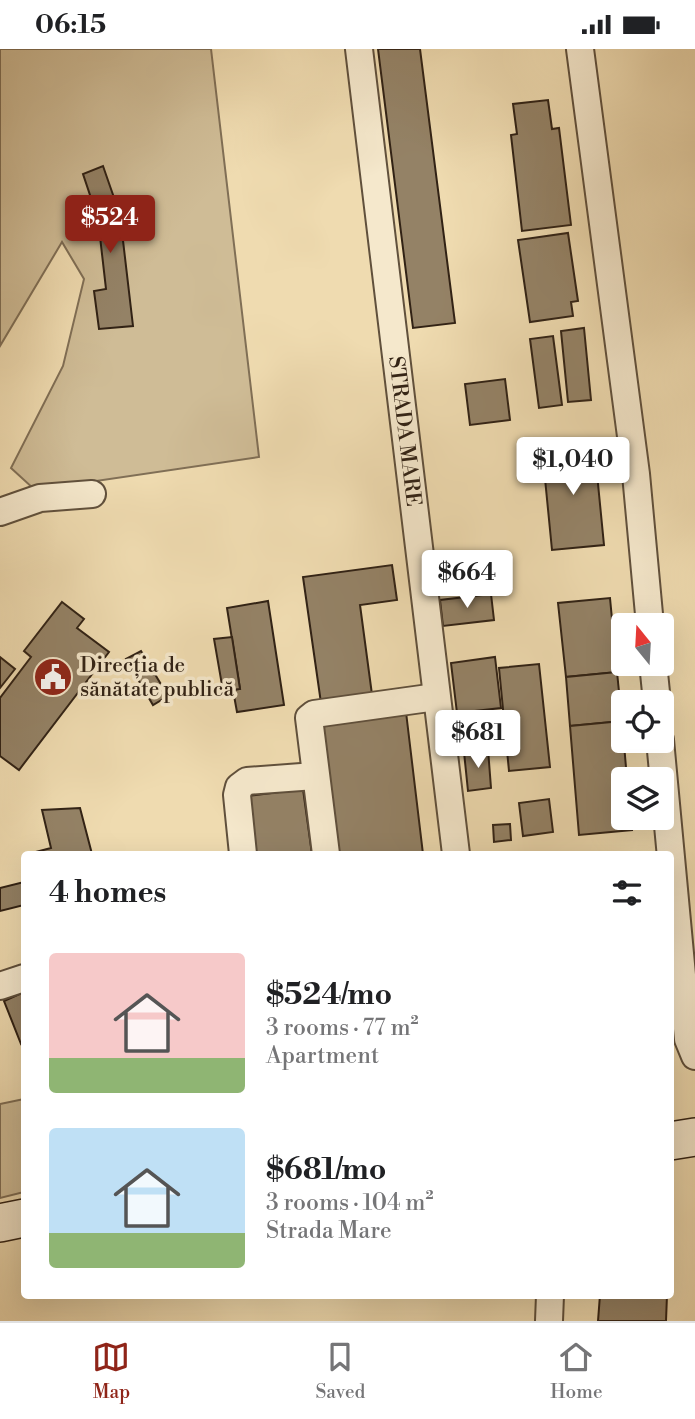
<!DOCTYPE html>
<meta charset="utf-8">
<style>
body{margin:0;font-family:"Libre Bodoni",serif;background:#f6f6f6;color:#202124;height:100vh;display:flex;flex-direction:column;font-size:26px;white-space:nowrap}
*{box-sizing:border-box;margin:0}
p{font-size:23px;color:#757577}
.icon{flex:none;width:38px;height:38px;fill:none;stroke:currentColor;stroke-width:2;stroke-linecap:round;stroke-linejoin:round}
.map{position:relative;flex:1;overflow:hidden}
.panel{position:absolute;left:21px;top:802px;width:653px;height:448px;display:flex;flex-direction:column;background:#fff;border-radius:7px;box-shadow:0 7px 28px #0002}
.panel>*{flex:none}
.needle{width:46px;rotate:342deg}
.buttons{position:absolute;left:611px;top:564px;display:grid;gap:14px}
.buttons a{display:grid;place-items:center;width:63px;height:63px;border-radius:7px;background:#fff;box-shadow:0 7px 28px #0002;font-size:35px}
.price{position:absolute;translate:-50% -60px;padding:0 16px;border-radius:7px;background:#fff;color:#222;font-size:23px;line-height:46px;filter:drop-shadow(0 2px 4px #0008)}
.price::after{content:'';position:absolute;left:50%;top:42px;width:21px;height:16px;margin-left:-10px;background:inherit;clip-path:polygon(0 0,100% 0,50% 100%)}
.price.on{background:#8f2418;color:#fff}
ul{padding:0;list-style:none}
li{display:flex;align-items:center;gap:21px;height:175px;padding:0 28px}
li span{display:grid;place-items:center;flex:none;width:196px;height:140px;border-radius:7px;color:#555}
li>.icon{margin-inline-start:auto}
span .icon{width:84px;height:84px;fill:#fffc;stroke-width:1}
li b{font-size:30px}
h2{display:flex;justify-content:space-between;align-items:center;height:84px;padding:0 28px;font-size:30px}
.status{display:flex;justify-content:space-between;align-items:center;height:49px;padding:0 35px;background:#fff;direction:ltr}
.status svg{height:19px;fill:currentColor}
.menu{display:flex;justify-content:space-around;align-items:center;height:98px;border-top:2px solid #e0e0e0;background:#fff;font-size:19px;color:#757577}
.menu a{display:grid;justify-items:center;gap:4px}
.menu .on{color:#8f2418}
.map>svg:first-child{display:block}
.green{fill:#cfbc96;stroke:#806f56;stroke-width:2}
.building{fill:#948266;stroke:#312215;stroke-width:2}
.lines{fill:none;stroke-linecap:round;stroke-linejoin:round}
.street-casing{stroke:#60503c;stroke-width:30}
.secondary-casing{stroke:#312215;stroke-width:40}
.street{stroke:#f5e8cc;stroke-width:26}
.secondary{stroke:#f5e8cc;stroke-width:37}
.labels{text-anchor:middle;stroke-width:7;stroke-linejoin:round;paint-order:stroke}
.street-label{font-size:21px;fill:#312215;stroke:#f5e8cc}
.poi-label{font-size:21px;fill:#312215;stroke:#f5e8cc;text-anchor:start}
</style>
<div class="status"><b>06:15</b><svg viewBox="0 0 49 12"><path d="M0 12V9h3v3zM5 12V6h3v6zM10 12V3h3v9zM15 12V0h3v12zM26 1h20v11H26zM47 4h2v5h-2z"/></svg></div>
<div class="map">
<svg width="695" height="1272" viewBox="0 0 695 1272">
<rect width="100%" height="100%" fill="#efdbb0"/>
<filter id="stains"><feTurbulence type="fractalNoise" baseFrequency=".00286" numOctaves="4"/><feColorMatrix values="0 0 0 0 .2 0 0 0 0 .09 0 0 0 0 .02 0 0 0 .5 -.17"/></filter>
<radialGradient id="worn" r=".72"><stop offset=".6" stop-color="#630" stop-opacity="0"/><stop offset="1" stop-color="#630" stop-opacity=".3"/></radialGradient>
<g class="green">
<path d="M0,0H211L259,408L35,441L11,419L63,317L84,230L62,193L0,297Z"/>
<path d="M24,1050V1143L0,1149V1055Z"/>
</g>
<g class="building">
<path d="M378,0H420L455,274L413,279Z"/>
<path d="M548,51L552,80L559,79L571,176L522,182L511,86L517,85L513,55Z"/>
<path d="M103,117L120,166L133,277L99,280L94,242L106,240L98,170L83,125Z"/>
<path d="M568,184L578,252L571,253L573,267L530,273L518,191Z"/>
<path d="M584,279L591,351L568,353L561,282Z"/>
<path d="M553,287L562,356L539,359L530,290Z"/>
<path d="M505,330L510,371L470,376L465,335Z"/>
<path d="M594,394L604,496L552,501L542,399Z"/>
<path d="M392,516L397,551L360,556L373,653L322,661L303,528Z"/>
<path d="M491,545L494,571L443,577L440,551Z"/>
<path d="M610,549L617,623L566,628L558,554Z"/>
<path d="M268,552L284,656L237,663L233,641L240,640L227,559Z"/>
<path d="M62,553L84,570L77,579L109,603L19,721L0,707V649L31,608L24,602Z"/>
<path d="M232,588L240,640L223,642L214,590Z"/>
<path d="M141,602L168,647L153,656L126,610Z"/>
<path d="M0,608L15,620L0,639Z"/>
<path d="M495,608L501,659L457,664L451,614Z"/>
<path d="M539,615L550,718L509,722L499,619Z"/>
<path d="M617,623L622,672L570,677L566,628Z"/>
<path d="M406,663L423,805H338L322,667Z"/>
<path d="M622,672L627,730H623V768H631L632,781L579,786L570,677Z"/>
<path d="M488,700L491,739L468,742L464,703Z"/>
<path d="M303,740L312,805H255L247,747Z"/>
<path d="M549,750L553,783L523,787L519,754Z"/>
<path d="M80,759L92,805H28L51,799L42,761Z"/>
<path d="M510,775L511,791L494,793L493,776Z"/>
<path d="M24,833V856L0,862V839Z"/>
<path d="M24,943V993L21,995L4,952Z"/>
<path d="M670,1124H673L670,1181Z"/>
<path d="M600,1246H667L666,1272H598Z"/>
</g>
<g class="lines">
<defs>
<g id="street">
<path id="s1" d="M359,0L456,805"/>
<path d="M580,0L636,425L650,576"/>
<path d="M0,463L40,449L92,445"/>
<path d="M653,614L657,653"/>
<path d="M660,691L688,990L695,1007"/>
<path d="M243,805L237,746L239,738L247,732L315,727"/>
<path d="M326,805L309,669L314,665L436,648"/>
<path d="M0,937L24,929"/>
<path d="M549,1272L550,1246"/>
</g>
<g id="secondary">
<path d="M670,1092L695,1088"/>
<path d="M0,1174L24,1169"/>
</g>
</defs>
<use href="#street" class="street-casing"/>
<use href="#secondary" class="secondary-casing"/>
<use href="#street" class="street"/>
<use href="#secondary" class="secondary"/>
</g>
<defs>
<symbol id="civic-disc" viewBox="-11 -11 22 22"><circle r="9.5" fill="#8f2418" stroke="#f5e8cc"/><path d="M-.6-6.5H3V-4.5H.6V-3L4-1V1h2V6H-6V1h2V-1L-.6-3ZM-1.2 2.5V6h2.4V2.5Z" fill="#fff"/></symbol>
</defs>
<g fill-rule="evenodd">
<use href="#civic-disc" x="31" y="606" width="44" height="44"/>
</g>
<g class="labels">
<g class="street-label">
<text dy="7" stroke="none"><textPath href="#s1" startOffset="385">STRADA MARE</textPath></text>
</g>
<g class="poi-label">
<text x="80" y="623">Direcția de<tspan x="80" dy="24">sănătate publică</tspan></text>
</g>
</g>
<rect width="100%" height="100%" filter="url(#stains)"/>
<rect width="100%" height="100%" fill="url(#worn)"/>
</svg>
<div class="buttons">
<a><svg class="needle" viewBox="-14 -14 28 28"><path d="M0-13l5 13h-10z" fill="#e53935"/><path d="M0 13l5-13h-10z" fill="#757577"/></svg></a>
<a><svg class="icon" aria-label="locate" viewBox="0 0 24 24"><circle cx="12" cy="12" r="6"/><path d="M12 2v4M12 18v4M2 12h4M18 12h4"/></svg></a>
<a><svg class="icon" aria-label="layers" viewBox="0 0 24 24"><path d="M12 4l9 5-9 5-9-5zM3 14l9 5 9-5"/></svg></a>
</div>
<b class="price on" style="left:110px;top:206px">$524</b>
<b class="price" style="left:573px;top:448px">$1,040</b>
<b class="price" style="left:467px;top:561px">$664</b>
<b class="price" style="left:478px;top:721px">$681</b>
<section class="panel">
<h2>4 homes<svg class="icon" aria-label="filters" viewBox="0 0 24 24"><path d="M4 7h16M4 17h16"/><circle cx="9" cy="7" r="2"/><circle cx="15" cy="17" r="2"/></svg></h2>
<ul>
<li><span style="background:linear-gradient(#f6c9c9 75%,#8fb573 0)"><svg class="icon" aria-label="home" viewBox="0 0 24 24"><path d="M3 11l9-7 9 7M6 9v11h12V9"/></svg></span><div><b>$524/mo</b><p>3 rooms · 77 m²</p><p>Apartment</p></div></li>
<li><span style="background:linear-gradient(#bfe0f5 75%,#8fb573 0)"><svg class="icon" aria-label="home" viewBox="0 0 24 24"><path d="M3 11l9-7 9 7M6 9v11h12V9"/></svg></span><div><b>$681/mo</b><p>3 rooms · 104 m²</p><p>Strada Mare</p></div></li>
</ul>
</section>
</div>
<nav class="menu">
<a class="on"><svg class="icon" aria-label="map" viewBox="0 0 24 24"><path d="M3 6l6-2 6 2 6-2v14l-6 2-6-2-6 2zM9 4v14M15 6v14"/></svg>Map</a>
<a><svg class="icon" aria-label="saved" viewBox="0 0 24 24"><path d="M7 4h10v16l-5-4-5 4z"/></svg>Saved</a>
<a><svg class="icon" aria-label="home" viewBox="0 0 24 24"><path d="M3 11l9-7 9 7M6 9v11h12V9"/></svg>Home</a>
</nav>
